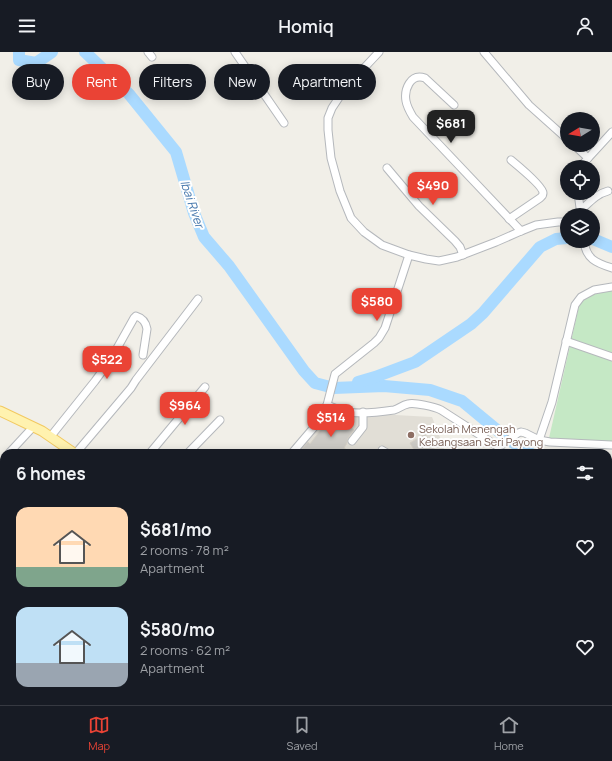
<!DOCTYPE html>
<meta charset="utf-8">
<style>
body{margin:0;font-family:Manrope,sans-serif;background:#20242c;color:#f1f3f6;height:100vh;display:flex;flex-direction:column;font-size:15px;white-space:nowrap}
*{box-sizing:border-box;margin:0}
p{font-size:13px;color:#9ea1a6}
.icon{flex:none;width:22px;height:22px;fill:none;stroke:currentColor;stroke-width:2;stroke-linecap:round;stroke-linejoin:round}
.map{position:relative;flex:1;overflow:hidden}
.details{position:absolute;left:0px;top:397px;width:612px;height:256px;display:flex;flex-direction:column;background:#171b24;border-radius:12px 12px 0 0;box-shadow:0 2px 10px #0003}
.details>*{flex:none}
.top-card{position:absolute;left:12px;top:12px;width:400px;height:36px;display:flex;gap:8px}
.needle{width:26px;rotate:259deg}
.tools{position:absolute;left:560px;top:60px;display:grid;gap:8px}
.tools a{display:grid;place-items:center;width:40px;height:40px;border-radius:50%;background:#171b24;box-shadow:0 2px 10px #0003;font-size:20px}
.price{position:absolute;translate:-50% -34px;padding:0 9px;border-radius:8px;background:#ea4335;color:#fff;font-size:13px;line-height:26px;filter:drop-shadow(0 1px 2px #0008)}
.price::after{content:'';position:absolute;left:50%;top:24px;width:12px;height:9px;margin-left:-6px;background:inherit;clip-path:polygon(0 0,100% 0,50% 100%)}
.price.selected{background:#222;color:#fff}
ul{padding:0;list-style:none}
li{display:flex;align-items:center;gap:12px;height:100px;padding:0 16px}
li span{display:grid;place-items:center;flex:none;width:112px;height:80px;border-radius:12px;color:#555}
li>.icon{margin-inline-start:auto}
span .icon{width:48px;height:48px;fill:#fffc;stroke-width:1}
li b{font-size:17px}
h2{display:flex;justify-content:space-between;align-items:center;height:48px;padding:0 16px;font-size:17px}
.tag{padding:0 14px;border-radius:18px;background:#171b24;box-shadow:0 2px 10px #0003;font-size:14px;line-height:36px}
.tag.selected{background:#ea4335;color:#fff}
header{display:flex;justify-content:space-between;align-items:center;height:52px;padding:0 16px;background:#171b24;font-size:18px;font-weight:600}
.dock{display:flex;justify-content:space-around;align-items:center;height:56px;border-top:1px solid #363941;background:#171b24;font-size:11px;color:#9ea1a6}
.dock a{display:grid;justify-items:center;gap:2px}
.dock .selected{color:#ea4335}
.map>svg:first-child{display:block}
.education{fill:#e1ded6}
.green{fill:#c5e8c5}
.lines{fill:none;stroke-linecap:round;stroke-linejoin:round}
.river{stroke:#aadaff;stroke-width:12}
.building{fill:#cccac5;stroke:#d6d1c6}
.minor-casing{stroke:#b5b8bc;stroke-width:9}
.major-casing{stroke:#f2c960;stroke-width:11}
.minor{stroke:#fff;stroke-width:7}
.major{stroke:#fff2af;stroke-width:9}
.education-dot{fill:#8d6e63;stroke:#fff;stroke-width:1.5}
.labels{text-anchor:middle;stroke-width:4;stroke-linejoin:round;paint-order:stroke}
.education-label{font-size:11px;fill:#785e54;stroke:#fff;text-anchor:start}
.water-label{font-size:12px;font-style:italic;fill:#4174aa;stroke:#fff}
</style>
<header><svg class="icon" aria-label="menu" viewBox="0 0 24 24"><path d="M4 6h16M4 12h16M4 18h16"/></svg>Homiq<svg class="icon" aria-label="person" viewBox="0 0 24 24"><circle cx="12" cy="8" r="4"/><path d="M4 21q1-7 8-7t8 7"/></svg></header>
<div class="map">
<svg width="612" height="653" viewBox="0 0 612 653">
<rect width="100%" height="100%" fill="#f1efe8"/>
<path class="education" d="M330,358L345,363H395L432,365L446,401H295Z"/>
<g class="green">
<path d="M609,239H612V391L549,386L579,254L584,247L595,242Z"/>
<path d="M374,649H477L475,653H375Z"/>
</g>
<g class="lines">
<g class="river">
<path d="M19,0V8L36,11L52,0"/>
<path d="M85,0L129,42L176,100L194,161L204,185L229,214L304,319L315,331L334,336L384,334L430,338L462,349L509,388L530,401"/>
<path d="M593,187L612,195"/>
<path d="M358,330L375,325L415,310L471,272L483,261L540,195L556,187L567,186"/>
<path d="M608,451L612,454"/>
</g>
</g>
<g class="building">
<path d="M331,360L354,378L348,386L347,391L344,396L351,401H305L301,398L308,390L310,392L326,371L324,370Z"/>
<path d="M425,382L437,401H416L410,391Z"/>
</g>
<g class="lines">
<defs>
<g id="minor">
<path d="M148,0L152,5"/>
<path d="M235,0L284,71"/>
<path d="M379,0L350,31L340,44L332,56L328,66V78L331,106L340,139L351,166L364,180L382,193L409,203L426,207L439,209L457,205L496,190L521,179L536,173L558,170H567"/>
<path d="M484,0L529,53L567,87"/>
<path d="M454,53L425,26C410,21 404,38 406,49C407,55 410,60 413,65L521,179"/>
<path d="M574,93L588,106"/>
<path d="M580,115L612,80"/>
<path d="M387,116L419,154L455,189L460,195L463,203"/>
<path d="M578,141L581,163"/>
<path d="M580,159C589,151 596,142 608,139"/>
<path d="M509,167L540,146C542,144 543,144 543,141C543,134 517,113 511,108"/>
<path d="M584,189C586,207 596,211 612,216"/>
<path d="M566,289L612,305"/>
<path d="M327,353C332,355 338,358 344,359C357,363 380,360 394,358C399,357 402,353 408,352C414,350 435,355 441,358L497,394L502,393L518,381L521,380L525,381L539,388L550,390L612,393"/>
<path d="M51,384L95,329L111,307L134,266L136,264C143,266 146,271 147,277L143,303"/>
<path d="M539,388L552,350L575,253L581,245L594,238L612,235"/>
<path d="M352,389L363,375V360"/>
<path d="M382,398L387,401"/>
<path d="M9,401L33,375"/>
<path d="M76,401L131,336L136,328L198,247"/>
<path d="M150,401L205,335"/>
<path d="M188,401L220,368"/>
<path d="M292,401L315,374L324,360L327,353L335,322L374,291L379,286L385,276L409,203"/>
<path d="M608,556L612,558"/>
<path d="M608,625L612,627"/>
<path d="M250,649L251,653"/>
<path d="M306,653L309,649"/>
<path d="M363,653L364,649"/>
<path d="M480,653L482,649"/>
<path d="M537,653L538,649"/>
</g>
<g id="major">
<path d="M0,359L42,379L74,401"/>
<path d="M346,649L351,653"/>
</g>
</defs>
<use href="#minor" class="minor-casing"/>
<use href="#major" class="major-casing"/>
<use href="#minor" class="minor"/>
<use href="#major" class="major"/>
</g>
<circle class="education-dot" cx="411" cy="383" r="4"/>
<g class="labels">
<g class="education-label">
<text x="419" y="381">Sekolah Menengah<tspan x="419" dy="13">Kebangsaan Seri Payong</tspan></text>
</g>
<g class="water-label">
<text transform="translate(192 152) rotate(71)" y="4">Ibai River</text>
</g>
</g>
</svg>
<div class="tools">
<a><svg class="needle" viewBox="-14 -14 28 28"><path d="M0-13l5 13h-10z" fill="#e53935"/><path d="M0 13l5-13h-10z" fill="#9ea1a6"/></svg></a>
<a><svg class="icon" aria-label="locate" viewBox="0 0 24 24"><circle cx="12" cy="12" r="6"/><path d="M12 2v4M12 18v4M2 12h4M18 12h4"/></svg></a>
<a><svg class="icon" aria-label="layers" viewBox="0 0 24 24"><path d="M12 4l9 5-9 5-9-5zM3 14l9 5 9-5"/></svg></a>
</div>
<b class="price selected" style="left:451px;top:92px">$681</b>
<b class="price" style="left:433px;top:154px">$490</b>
<b class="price" style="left:377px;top:270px">$580</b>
<b class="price" style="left:107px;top:328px">$522</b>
<b class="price" style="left:185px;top:374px">$964</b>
<b class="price" style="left:331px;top:386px">$514</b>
<div class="top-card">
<a class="tag">Buy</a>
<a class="tag selected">Rent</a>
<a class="tag">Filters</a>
<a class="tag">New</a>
<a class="tag">Apartment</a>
</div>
<section class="details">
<h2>6 homes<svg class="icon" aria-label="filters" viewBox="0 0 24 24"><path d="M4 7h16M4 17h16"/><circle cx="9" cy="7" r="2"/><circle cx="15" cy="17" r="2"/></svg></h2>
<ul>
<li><span style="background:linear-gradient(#ffd9b3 75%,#7fa58c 0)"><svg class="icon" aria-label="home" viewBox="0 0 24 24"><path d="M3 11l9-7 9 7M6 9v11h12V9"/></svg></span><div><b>$681/mo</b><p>2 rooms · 78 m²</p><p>Apartment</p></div><svg class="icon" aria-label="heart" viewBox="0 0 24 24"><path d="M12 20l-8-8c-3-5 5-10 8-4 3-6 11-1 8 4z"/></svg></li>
<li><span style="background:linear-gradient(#bfe0f5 70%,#9aa5b1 0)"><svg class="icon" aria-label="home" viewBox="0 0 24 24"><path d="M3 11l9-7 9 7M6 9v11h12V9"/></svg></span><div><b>$580/mo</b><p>2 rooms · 62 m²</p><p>Apartment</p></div><svg class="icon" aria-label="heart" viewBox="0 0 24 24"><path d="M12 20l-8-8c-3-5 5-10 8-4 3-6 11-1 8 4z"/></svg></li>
</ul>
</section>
</div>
<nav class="dock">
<a class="selected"><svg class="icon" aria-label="map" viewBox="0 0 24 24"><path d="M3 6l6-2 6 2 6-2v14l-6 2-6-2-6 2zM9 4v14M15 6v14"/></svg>Map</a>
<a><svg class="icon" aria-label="saved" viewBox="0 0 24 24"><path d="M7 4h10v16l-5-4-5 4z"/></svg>Saved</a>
<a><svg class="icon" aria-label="home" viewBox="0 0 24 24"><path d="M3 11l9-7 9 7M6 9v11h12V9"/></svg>Home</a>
</nav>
